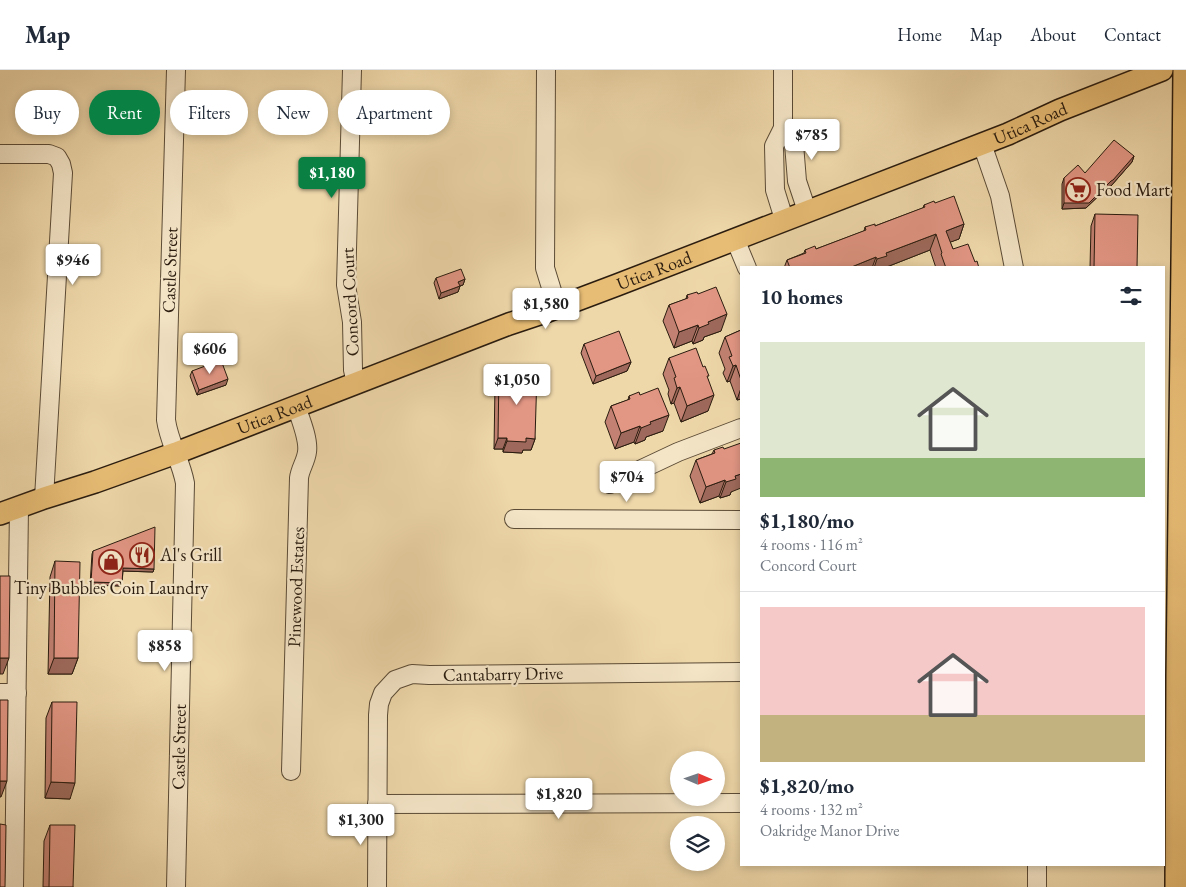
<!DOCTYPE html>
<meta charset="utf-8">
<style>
body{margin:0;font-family:"EB Garamond",serif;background:#f2f2f3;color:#1f2937;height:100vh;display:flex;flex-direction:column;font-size:19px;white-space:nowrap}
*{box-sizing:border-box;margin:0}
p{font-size:16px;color:#747a83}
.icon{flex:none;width:28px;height:28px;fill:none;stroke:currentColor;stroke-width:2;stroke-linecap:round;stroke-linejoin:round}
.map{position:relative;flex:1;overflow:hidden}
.drawer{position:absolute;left:740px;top:196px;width:425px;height:600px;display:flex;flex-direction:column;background:#fff;border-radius:0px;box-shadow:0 2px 8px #0003}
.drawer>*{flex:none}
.guide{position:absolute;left:15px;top:20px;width:475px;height:45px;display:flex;gap:10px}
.needle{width:32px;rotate:92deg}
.tools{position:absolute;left:670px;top:681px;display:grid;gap:10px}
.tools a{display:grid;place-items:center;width:55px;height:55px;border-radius:50%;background:#fff;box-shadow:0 2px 8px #0003;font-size:25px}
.price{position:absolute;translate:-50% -42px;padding:0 11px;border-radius:5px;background:#fff;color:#222;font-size:16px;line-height:32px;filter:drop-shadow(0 1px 2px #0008)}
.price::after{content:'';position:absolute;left:50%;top:30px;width:15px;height:11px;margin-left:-8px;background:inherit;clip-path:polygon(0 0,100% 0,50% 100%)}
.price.on{background:#0b8043;color:#fff}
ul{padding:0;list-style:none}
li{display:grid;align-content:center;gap:10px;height:265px;padding:0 20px}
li+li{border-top:1px solid #e0e1e3}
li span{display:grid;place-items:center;height:155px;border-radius:0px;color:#555}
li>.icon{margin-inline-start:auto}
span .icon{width:90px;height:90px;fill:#fffc;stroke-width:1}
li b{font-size:21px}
h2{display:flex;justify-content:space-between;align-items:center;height:60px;padding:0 20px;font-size:21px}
.chip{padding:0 18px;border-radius:22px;background:#fff;box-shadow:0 2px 8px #0003;font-size:18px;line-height:45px}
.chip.on{background:#0b8043;color:#fff}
header{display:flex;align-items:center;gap:30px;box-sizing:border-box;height:70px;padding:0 25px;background:#fff;border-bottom:1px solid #e0e1e3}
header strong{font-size:24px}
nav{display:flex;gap:28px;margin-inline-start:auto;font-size:18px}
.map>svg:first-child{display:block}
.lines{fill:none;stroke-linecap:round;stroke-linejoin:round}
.minor-casing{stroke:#5b4b36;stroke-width:20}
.major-casing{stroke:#2a1c0f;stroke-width:24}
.minor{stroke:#f4e5c7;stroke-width:18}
.major{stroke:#e7bc74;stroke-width:21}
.wall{fill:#c28172;stroke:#2a1c0f}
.shaded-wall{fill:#9e695c;stroke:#2a1c0f}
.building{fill:#e29684;stroke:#2a1c0f}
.labels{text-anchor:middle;stroke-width:4.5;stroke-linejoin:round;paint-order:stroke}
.street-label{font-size:18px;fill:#2a1c0f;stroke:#f4e5c7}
.poi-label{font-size:18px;fill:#2a1c0f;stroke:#f4e5c7;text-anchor:start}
</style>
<header>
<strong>Map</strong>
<nav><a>Home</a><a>Map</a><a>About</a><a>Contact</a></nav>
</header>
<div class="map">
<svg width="1186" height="817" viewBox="0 0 1186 817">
<rect width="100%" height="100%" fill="#eed7a9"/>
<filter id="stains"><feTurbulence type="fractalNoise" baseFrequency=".004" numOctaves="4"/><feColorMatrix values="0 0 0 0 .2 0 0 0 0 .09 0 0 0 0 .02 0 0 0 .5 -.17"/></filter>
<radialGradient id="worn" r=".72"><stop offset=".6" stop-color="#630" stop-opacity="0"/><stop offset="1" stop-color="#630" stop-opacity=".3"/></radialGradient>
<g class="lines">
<defs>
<g id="minor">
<path d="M352,0L346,215L352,252L353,300L356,313"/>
<path d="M546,0L545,198L557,237"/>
<path d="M783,0V58L774,76L775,120L784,149"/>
<path d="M783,58L794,74L797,111L807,141"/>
<path d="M982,74L1000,126L1014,198"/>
<path d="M0,84H49L57,87L61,94L63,103L44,428"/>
<path d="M735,169L747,198"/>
<path d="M610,414L678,382L741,358"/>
<path d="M514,449L741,450"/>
<path d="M0,623H17"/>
<path d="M291,701L299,408C300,399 306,391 307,382C309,369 300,348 296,336"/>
<path d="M377,734L741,733"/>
<path d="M1037,795V817"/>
<path d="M14,817L19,437"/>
<path d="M176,817L185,413C181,391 169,372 166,350L176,0"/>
<path d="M377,817L378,645L379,634L383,623L395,610L412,604L429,605L741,602"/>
</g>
<g id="major">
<path id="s1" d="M0,444L44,428L95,412L176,383L509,254L548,241L617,215L1008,64L1060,40L1162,0"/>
<path d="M1176,817L1177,607L1183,109L1184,0"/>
</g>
</defs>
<use href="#minor" class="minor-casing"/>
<use href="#major" class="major-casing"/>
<use href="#minor" class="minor"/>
<use href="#major" class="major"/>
</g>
<g class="wall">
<path d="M1134,86L1132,92L1111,116H1109L1086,138L1062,139V114L1064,108L1085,103Z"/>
<path d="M935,133L964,154L959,169L950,172L953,179L975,192L979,198H936L930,180L884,198H784L787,190L804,183L805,180L816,179L864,161L865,157L875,156L923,138L924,135Z"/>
<path d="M1095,144L1137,198H1090L1091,156Z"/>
<path d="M436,208L465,209L463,215L460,216L458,222L439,229L434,213Z"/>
<path d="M698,224L721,261L704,267L703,270L693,274L692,271L674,278L663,251L669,235L686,229L687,225Z"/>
<path d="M741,260V329L737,330L730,311L727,312L723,303L725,299L719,283L725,267Z"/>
<path d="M584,274L631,292L627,301L593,314L581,283Z"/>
<path d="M669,288L708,309V341L681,352L674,333L671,334L668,324L669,320L663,304Z"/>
<path d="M509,300L527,303L535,369L531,380H523L522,383L503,382V379H494L495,314L499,303H507Z"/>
<path d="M192,301L226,315L197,325L190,306Z"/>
<path d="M640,325L663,361L646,367L645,370L635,374L634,372L615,379L605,352L611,336L628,330L629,326Z"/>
<path d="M714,380L731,422L730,425L720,428L719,426L700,433L690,406L696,390L712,384Z"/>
<path d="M93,481L154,499L153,502L123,501L122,513L121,516L90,515L92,484Z"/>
<path d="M55,491L78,588L72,604H48L50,507Z"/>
<path d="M52,632L70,729L45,728L46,648Z"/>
<path d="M50,755L73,817H43L44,771Z"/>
</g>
<g class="shaded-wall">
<path d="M1134,86L1132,92L1111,116H1109L1086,138L1062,139L1064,133Z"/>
<path d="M964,154L959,169L940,176L946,161Z"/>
<path d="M936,164L930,180L884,198H874L877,189L886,183Z"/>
<path d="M876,187L872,198H849Z"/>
<path d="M465,209L463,215L456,217L458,212Z"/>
<path d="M460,216L458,222L439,229L441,223Z"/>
<path d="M727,244L721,261L704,267L703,270L693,274L699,258L708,252Z"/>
<path d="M698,255L692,271L674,278L679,262Z"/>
<path d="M631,292L627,301L593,314L596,306Z"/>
<path d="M736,295L730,311L727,312L733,296Z"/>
<path d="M228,309L226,315L197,325L199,320Z"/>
<path d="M680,317L674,333L671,334L677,318Z"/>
<path d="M741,318V329L737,330Z"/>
<path d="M714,325L708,341L681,352L687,336Z"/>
<path d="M669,345L663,361L646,367L645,370L635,374L641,358L650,352Z"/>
<path d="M640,356L634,372L615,379L621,363Z"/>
<path d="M498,368H507L503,379H494Z"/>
<path d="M526,368L535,369L531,380H523L522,383L503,382L507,371Z"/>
<path d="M741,404V418L731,422L730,425L720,428L726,412L735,406Z"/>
<path d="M725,410L719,426L700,433L706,417Z"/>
<path d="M123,498L154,499L153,502L122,501Z"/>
<path d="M91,512L122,513L121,516L90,515Z"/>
<path d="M0,588H9L3,604H0Z"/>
<path d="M54,588H78L72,604H48Z"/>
<path d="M0,711H7L1,727H0Z"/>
<path d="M51,712L75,713L70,729L45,728Z"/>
</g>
<g class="building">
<path d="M1114,70L1134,86L1113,110L1111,111L1089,133H1064V108L1078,95L1085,103Z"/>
<path d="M954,126L964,154L946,161L953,179L968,174L975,192L977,191L979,198H946L941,184L942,183L936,164L886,183L887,186L877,189L876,187L849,198H790L787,190L806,183L805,180L815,176L816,179L866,160L865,157L875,154V156L925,137L924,135L934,131L935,133Z"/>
<path d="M1095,144L1138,145L1137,198H1094Z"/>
<path d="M461,199L465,209L458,212L460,216L441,223L436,208Z"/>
<path d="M716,217L727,244L708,252L709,254L699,258L698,255L679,262L669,235L688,228L687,225L697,222L698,224Z"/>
<path d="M741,260V310L736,295L733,296L729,287L732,286L725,267Z"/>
<path d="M619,261L631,292L596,306L584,274Z"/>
<path d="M696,278L703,297L705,296L709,306H707L714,325L687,336L680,317L677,318L674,308L676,307L669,288Z"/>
<path d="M221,290L228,309L199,320L192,301Z"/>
<path d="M509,300H527V303H537L535,369L526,368V372L507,371V368H498L499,303H508Z"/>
<path d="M658,318L669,345L650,352L651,354L641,358L640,356L621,363L611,336L630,329L629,326L639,322L640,325Z"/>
<path d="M741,373V404L735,406L736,409L726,412L725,410L706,417L696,390L715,383L714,380L723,377L724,379Z"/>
<path d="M155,457L154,499L123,498L122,513L91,512L93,481Z"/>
<path d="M55,491L80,492L78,588H54Z"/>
<path d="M0,506H10L9,588H0Z"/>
<path d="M0,630H8L7,711H0Z"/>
<path d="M52,632H77L75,713L51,712Z"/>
<path d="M0,754L6,755L5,817H0Z"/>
<path d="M50,755H75L73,817H49Z"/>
</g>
<defs>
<symbol id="supermarket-ring" viewBox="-11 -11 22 22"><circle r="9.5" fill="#f4e5c7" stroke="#8f2418" stroke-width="1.5"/><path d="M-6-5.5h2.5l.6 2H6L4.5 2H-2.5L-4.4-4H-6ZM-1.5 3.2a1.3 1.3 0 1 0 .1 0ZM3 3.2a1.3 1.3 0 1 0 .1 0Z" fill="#8f2418"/></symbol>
<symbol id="restaurant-ring" viewBox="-11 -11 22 22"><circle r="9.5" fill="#f4e5c7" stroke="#8f2418" stroke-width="1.5"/><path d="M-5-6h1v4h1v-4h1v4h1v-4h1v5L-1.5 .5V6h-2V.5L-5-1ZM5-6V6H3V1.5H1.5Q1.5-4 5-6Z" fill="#8f2418"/></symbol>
<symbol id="shop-ring" viewBox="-11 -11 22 22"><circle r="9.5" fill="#f4e5c7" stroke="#8f2418" stroke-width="1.5"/><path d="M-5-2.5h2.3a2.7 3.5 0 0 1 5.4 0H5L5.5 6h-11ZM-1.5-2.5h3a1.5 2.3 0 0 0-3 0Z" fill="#8f2418"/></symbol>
</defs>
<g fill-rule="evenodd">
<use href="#supermarket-ring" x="1064" y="106" width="28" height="28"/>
<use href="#restaurant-ring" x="128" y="471" width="28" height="28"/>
<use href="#shop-ring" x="97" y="478" width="28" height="28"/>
</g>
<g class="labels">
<g class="street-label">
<text dy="6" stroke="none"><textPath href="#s1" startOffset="1102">Utica Road</textPath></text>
<text transform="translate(170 200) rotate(-88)" y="6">Castle Street</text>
<text dy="6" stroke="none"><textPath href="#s1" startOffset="698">Utica Road</textPath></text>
<text transform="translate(350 232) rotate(-93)" y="6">Concord Court</text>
<text dy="6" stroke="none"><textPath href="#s1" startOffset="292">Utica Road</textPath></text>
<text transform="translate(296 517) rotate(-88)" y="6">Pinewood Estates</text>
<text transform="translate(503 604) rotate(-1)" y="6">Cantabarry Drive</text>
<text transform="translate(179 677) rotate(-89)" y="6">Castle Street</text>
</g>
<g class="poi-label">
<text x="1096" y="126">Food Mart</text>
<text x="160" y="491">Al's Grill</text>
<text x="111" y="524" text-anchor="middle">Tiny Bubbles Coin Laundry</text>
</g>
</g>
<rect width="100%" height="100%" filter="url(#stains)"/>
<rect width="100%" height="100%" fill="url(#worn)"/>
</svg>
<div class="tools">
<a><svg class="needle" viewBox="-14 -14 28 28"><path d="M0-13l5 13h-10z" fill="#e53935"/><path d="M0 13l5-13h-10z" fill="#747a83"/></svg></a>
<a><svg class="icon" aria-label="layers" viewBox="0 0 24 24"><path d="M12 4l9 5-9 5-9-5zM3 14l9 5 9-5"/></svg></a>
</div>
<b class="price" style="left:812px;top:91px">$785</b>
<b class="price on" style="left:332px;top:129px">$1,180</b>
<b class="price" style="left:73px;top:216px">$946</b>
<b class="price" style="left:546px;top:260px">$1,580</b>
<b class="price" style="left:210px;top:305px">$606</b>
<b class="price" style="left:517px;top:336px">$1,050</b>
<b class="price" style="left:627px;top:433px">$704</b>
<b class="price" style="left:165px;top:602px">$858</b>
<b class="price" style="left:559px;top:750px">$1,820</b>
<b class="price" style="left:361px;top:776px">$1,300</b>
<div class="guide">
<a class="chip">Buy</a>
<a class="chip on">Rent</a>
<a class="chip">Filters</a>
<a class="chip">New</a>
<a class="chip">Apartment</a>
</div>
<section class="drawer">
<h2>10 homes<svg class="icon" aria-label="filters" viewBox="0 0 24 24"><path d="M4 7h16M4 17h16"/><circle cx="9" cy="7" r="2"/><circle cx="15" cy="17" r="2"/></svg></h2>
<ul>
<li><span style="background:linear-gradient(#dfe7d0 75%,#8fb573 0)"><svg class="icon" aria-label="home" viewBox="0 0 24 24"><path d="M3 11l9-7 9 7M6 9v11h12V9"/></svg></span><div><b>$1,180/mo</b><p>4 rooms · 116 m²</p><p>Concord Court</p></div></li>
<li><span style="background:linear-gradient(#f6c9c9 70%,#c2b280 0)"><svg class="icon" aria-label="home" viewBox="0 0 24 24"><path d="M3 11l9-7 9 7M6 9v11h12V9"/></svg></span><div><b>$1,820/mo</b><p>4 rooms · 132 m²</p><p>Oakridge Manor Drive</p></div></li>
</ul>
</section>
</div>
